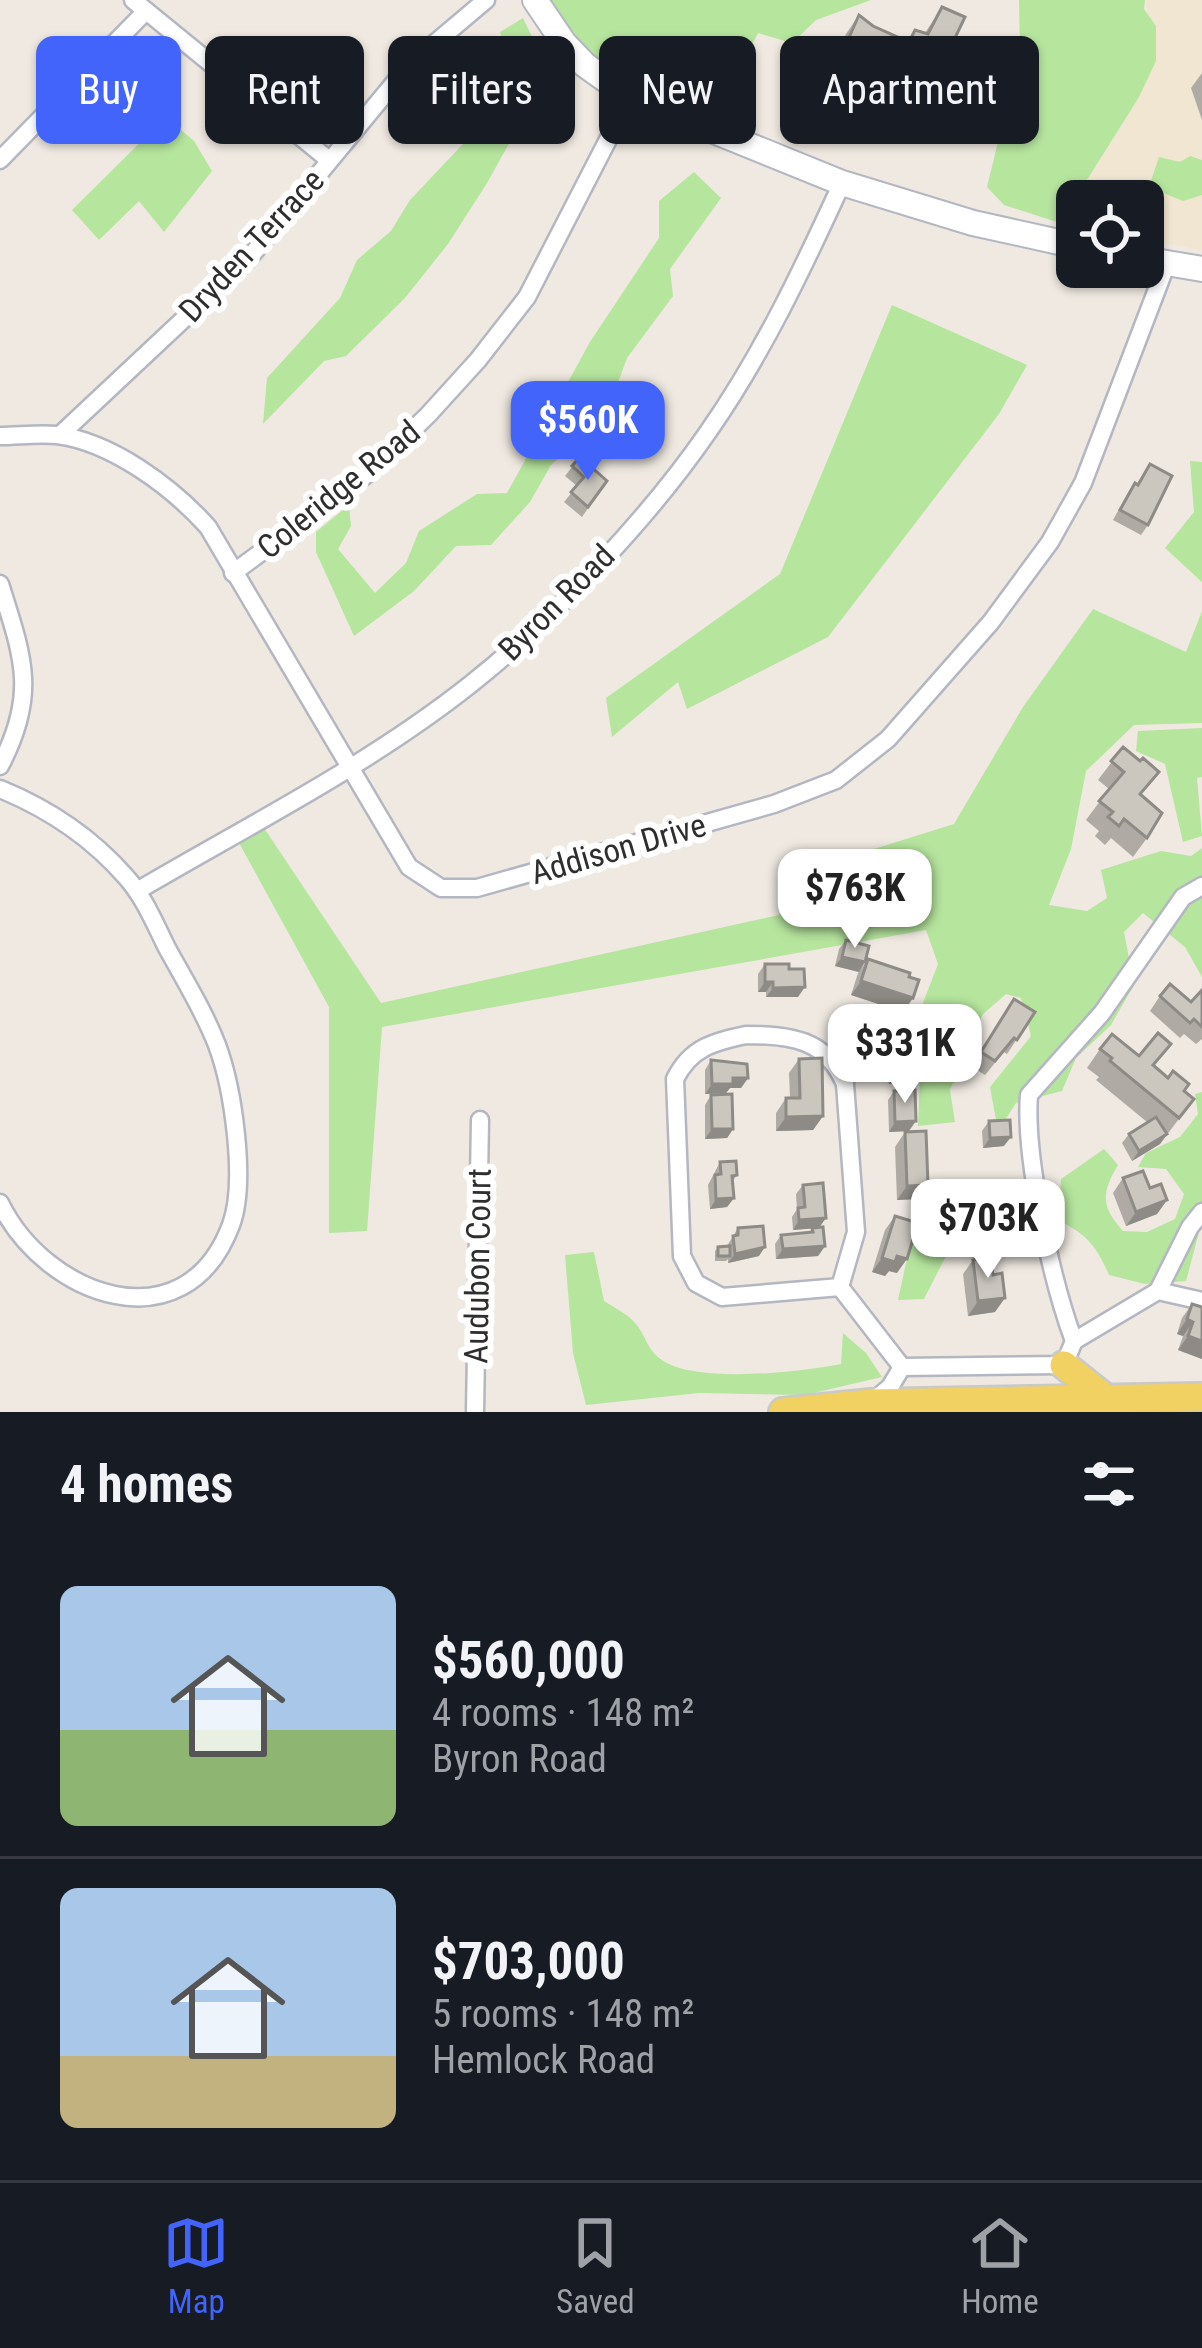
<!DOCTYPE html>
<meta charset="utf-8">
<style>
body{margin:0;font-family:"Roboto Condensed",sans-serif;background:#242831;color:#f1f3f6;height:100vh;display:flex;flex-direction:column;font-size:45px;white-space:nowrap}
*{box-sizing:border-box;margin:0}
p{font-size:39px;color:#9ea1a6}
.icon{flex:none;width:66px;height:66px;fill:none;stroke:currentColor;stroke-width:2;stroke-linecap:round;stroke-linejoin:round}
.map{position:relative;height:1412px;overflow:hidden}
.panel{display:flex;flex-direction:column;background:#171b24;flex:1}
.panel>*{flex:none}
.hud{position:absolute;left:36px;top:36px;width:1131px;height:108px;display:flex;gap:24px}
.tools{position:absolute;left:1056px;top:180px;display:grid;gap:24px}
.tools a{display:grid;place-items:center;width:108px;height:108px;border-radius:18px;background:#171b24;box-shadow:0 3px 9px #0004;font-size:60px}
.price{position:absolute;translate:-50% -102px;padding:0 27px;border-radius:24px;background:#fff;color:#222;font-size:39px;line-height:78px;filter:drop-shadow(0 3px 6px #0008)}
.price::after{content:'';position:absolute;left:50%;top:72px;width:36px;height:27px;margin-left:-18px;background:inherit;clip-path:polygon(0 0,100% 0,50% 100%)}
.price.active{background:#4264fb;color:#fff}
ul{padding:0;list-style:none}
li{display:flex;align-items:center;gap:36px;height:300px;padding:0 60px}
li+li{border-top:3px solid #363941}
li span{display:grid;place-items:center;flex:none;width:336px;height:240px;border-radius:18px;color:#555}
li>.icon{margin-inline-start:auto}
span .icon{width:144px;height:144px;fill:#fffc;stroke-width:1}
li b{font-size:51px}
h2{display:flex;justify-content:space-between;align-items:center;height:144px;padding:0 60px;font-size:51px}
.tag{padding:0 42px;border-radius:18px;background:#171b24;box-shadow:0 3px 9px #0004;font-size:42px;line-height:108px}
.tag.active{background:#4264fb;color:#fff}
.tabs{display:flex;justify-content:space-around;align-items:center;height:168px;border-top:3px solid #363941;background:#171b24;font-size:33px;color:#9ea1a6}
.tabs a{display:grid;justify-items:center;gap:6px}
.tabs .active{color:#4264fb}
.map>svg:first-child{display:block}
.education{fill:#f0e6d1}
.green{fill:#b6e59e}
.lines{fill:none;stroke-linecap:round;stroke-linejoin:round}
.street-casing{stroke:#b4b7c1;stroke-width:21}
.secondary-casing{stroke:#b4b7c1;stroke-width:28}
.primary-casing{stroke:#c9c9c9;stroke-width:32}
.street{stroke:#fff;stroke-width:16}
.secondary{stroke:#fff;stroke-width:24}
.primary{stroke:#f2d163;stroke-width:27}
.wall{fill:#afaba4}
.shaded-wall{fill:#8e8b86}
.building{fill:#cbc7bf;stroke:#8e8b86;stroke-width:3}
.labels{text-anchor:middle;stroke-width:12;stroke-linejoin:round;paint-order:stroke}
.street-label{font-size:33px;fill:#2e2e2e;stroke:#fff}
</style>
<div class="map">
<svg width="1202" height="1412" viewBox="0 0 1202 1412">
<rect width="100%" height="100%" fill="#efe9e1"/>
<path class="education" d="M1145,0H1202V250L1143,239V201H1077V226L1061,223L1139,97L1156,61Z"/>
<g class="green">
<path d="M550,0H871L816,20L792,43L758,33L720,107L613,79L562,23Z"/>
<path d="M1019,0H1145L1144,9L1156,26V61L1139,97L1060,223L1004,205L987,187L1020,51Z"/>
<path d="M523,18L549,72L487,183L448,244L405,298L346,356L324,361L263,424L267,378L340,298L357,260L391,231L410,200L481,125L513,74L500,32Z"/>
<path d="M166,117L194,141L212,171L164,232L139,201L99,240L72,210Z"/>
<path d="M1190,156L1202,160V195L1183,201L1149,187L1159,157L1180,162Z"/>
<path d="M694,172L721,198L670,269L673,296L627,358L605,418L551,465L530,502L491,545L456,546L414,591L354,636L316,552V532L349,505L351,526L338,549L375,593L406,563L419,531L477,494L507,493L590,342L659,238V201Z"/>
<path d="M892,305L1027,365L999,414L828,637L687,709L678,682L612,737L606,698L780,574Z"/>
<path d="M1190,461L1202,462V582L1165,548L1194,512Z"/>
<path d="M1093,609L1186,652L1202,611V723L1134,725L1086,771L1071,849L1049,905L1087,911L1107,898L1101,870L1161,851L1191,856L1202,848V977L1185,947L1143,913L1124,932L1134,985L1111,1025L1076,1058L1062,1091L1016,1103L998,1131L990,1087L1031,1036L1021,998L1006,994L983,1014L950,1090L955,1122L918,1126L923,1003L938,964L926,930L382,1027L367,1231L329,1233V1007L238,841L264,828L381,1003L779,915L813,868L954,824L1023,707Z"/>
<path d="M1202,728V777L1197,778L1202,836L1183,842L1165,764L1136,751L1138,731Z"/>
<path d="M1202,1092V1221L1186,1281L1145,1284L1109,1275C1097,1247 1087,1234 1059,1221L1061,1179L1104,1149L1118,1165C1101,1193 1101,1207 1123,1231L1147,1232L1175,1219L1184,1194L1166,1169L1138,1167L1146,1153L1180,1137L1198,1114L1195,1094Z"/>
<path d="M941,1210L950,1248L924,1299L898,1300L915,1222Z"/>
<path d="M594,1252L604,1301C613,1307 628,1314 635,1323C646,1335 646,1349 662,1360C696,1384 801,1372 841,1364L843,1333L866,1353L882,1377L805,1395L699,1393L586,1405L573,1353L565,1255Z"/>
</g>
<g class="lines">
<defs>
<g id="street">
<path d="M133,0L329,160"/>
<path d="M0,160L146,11"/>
<path d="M60,435L250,257L409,65L486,0"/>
<path d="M0,436C18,436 38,433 57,435C112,442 172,487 208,527L409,867L441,888H477L774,804L836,780L888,739L991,622L1050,542L1083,483L1167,263"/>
<path d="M233,573L367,474L428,415L478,360L527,297L630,97"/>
<path d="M0,584C23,657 38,694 0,766"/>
<path d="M0,789C49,809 91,837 126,877C144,897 155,924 167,948C184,979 204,1011 217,1045C233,1088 247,1182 231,1225C185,1348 45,1296 0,1203"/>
<path d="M137,891C249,825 369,765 471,684C554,618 648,519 708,432C762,355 803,268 842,183"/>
<path d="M746,1035C791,1035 826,1039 845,1084L856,1232L840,1287L722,1297L696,1283L682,1256L675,1079C691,1047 714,1042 746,1035Z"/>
<path d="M840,1287L902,1367"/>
<path d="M1158,1291L1190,1227L1202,1212"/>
<path d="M1074,1341C1052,1282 1024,1157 1029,1095L1102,1013L1183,897L1202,886"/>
<path d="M902,1367L1064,1365L1074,1341L1158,1291L1202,1301"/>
<path d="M872,1402L890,1387L902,1367"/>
<path d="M475,1412L480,1120"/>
</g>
<g id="secondary">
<path d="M535,0L564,43L585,65L630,97L842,183L973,223L1077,246"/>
<path d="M1143,259L1202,269"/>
</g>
<g id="primary">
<path d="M1064,1365L1104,1397"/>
<path d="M783,1412L871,1403L1202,1397"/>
</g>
</defs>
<use href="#street" class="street-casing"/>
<use href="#secondary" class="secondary-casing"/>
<use href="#primary" class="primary-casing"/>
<use href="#street" class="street"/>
<use href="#secondary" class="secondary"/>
<use href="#primary" class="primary"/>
</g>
<g class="wall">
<path d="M942,7L944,61L950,73L943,110L930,129L915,123L917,119L900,108L896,113L878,105L879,99L853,86L850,91L825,79L846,34L859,15L873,26L908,41L915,30L925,33Z"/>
<path d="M1202,73V120L1191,88Z"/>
<path d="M580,457L607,481L582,517L564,502L577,486L565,476Z"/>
<path d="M1150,464L1148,525L1141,535L1113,520L1128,493L1135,483L1137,484Z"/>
<path d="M1123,747L1142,796L1147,838L1133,857L1111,838L1105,845L1095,836L1099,831L1086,820L1109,789L1098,780Z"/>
<path d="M846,940L859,972L835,966L839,949Z"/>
<path d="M868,959L909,977L913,998L903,1012L851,995L858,973Z"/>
<path d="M765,964L789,969L798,997H766V992H758V974Z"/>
<path d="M1202,990V1039L1196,1044L1184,1034L1180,1038L1150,1011L1160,996L1191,1002Z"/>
<path d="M1035,1012L1007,1054L1004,1052L985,1075L971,1066L1004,1014Z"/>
<path d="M885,1038L906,1044L916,1076L889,1084L878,1048Z"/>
<path d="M1100,1049L1139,1056L1194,1099L1160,1144L1132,1161L1122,1143L1129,1134L1147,1122L1096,1080L1099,1077L1087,1068Z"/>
<path d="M799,1059L823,1116L813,1130L776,1131V1113L786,1098H790L789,1073Z"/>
<path d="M711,1060L748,1078L741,1088H730L726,1093L705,1094V1070Z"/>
<path d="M894,1091L909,1131L889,1132L888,1100Z"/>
<path d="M711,1095L733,1129L727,1138L705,1139V1105Z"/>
<path d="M989,1121L1004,1146L983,1148L982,1131Z"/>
<path d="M905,1132L928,1185L918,1199L897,1200L895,1147Z"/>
<path d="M720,1162L737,1175L732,1182L734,1198L727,1207L710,1209L708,1185Z"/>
<path d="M1123,1178L1150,1188L1167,1200L1157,1214L1126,1226L1113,1193Z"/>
<path d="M803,1185L825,1246L818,1256L776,1259L775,1244L781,1235L809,1233L812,1228L793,1230L792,1217L797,1209L796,1194Z"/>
<path d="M980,1192L1007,1234L997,1248L974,1251L970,1207Z"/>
<path d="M895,1216L897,1273L889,1271L885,1276L872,1272L885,1230Z"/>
<path d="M738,1228L759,1256L728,1263V1259L726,1261H715V1251L718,1247L727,1246Z"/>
<path d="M973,1260L993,1275L995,1312L968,1316L963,1274Z"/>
<path d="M1192,1304L1202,1359L1178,1350L1183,1336L1177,1334L1182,1318Z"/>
</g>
<g class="shaded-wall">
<path d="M929,104L943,110L930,129L915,123Z"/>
<path d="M842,957L865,962L859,972L835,966Z"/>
<path d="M861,981L913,998L903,1012L851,995Z"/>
<path d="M765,982H773L766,992H758Z"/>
<path d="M805,987L798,997H766L773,988Z"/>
<path d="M922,1066L916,1076L889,1084L896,1075Z"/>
<path d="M733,1078H748L741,1088H730L726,1093L705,1094L712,1084Z"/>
<path d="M823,1116L813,1130L776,1131L786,1117Z"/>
<path d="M916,1121L909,1131L889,1132L895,1122Z"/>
<path d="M712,1129H733L727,1138L705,1139Z"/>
<path d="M1167,1134L1160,1144L1132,1161L1139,1151Z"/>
<path d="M1011,1137L1004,1146L983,1148L990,1138Z"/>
<path d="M928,1185L918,1199L897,1200L907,1186Z"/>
<path d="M734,1198L727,1207L710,1209L716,1199Z"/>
<path d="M1167,1200L1157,1214L1126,1226L1136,1212Z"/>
<path d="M826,1218L819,1228L793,1230L799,1220Z"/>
<path d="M1007,1234L997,1248L974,1251L984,1236Z"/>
<path d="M825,1246L818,1256L776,1259L783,1249Z"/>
<path d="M765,1247L759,1256L728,1263L735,1254Z"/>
<path d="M897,1256L907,1259L897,1273L889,1271L885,1276L872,1272L882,1258Z"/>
<path d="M1005,1298L995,1312L968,1316L978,1301Z"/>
<path d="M1187,1319L1193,1322L1183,1336L1177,1334Z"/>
<path d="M1188,1336L1202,1341V1359L1178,1350Z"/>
</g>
<g class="building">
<path d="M942,7L965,17L944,61L953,65L950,73L958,77L943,110L929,104L930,100L913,89L909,94L891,86L893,80L865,66L863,72L839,60L859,15L873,26L909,42L915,30L928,34Z"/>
<path d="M580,457L607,481L588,507L571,492L584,477L572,466Z"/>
<path d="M1150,464L1172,476L1148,525L1120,510L1135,483L1138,485Z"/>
<path d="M1123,747L1140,761L1143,758L1159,772L1140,794L1162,813L1147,838L1124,819L1119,826L1108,817L1113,812L1099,801L1124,772L1111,761Z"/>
<path d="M846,940L869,946L865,962L842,957Z"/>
<path d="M868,959L910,973L909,977L919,980L913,998L861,981Z"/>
<path d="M765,964H789V969H804L805,987L773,988V982H765Z"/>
<path d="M1170,984L1191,1002L1202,990V1027L1194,1019L1190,1023L1160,996Z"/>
<path d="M1014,999L1035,1012L1017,1040L1014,1038L995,1061L981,1052Z"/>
<path d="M902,1033L906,1044L915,1041L922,1066L896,1075L885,1038Z"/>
<path d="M1158,1033L1171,1044L1153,1065L1168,1078L1173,1071L1189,1084L1184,1091L1194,1099L1179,1118L1110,1061L1112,1058L1100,1049L1112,1034L1139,1056Z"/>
<path d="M822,1058L823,1116L786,1117V1098H800L799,1059Z"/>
<path d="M711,1060L747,1064L748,1078H733V1084H712Z"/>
<path d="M915,1090L916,1121L895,1122L894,1091Z"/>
<path d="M732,1094L733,1129H712L711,1095Z"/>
<path d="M1156,1117L1167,1134L1139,1151L1129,1134Z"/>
<path d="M1010,1120L1011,1137L990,1138L989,1121Z"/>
<path d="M926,1131L928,1185L907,1186L905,1132Z"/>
<path d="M736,1161L737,1175L732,1176L734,1198L716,1199L715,1175L721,1174L720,1162Z"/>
<path d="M1143,1171L1150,1188L1161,1184L1167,1200L1136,1212L1123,1178Z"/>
<path d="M823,1183L826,1218L799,1220L798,1208L805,1207L803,1185Z"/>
<path d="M1003,1190L1007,1234L984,1236L980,1192Z"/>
<path d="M895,1216L918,1223L907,1259L897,1256L895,1262L882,1258Z"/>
<path d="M763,1226L765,1247L735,1254L733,1236L738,1235V1228Z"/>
<path d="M823,1227L825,1246L783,1249L781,1235L813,1232L812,1228Z"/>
<path d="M730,1246V1256H718V1247Z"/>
<path d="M991,1257L993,1275L1002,1273L1005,1298L978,1301L973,1260Z"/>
<path d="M1192,1304L1202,1307V1341L1188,1336L1193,1322L1187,1319Z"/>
</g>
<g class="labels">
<g class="street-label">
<text transform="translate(251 245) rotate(-47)" y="12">Dryden Terrace</text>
<text transform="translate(338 489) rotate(-39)" y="12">Coleridge Road</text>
<text transform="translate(556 602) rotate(-45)" y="12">Byron Road</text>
<text transform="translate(618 848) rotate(-16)" y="12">Addison Drive</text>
<text transform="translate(477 1266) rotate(-89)" y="12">Audubon Court</text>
</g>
</g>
</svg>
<div class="tools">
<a><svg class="icon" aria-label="locate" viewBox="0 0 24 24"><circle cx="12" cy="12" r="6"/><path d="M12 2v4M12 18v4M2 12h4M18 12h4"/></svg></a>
</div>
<b class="price active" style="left:588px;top:483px">$560K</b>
<b class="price" style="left:855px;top:951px">$763K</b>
<b class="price" style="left:905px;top:1106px">$331K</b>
<b class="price" style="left:988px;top:1281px">$703K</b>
<div class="hud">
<a class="tag active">Buy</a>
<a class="tag">Rent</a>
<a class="tag">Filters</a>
<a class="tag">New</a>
<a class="tag">Apartment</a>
</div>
</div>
<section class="panel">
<h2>4 homes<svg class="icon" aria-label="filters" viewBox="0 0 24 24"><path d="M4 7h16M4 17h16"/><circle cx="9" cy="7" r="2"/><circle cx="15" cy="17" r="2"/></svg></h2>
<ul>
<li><span style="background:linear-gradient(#a9c7e8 60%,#8fb573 0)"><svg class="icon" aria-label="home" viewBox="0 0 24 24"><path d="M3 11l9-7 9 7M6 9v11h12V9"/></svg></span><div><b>$560,000</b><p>4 rooms · 148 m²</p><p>Byron Road</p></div></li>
<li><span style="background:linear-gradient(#a9c7e8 70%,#c2b280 0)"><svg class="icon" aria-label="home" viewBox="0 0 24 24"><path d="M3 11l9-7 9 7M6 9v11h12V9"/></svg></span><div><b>$703,000</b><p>5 rooms · 148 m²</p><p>Hemlock Road</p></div></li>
</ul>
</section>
<nav class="tabs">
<a class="active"><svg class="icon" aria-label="map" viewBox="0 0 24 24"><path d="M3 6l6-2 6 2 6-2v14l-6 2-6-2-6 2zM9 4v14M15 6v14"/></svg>Map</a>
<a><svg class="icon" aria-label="saved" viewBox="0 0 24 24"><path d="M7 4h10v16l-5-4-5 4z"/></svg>Saved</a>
<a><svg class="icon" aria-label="home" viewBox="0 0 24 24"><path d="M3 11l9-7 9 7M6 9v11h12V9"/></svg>Home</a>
</nav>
